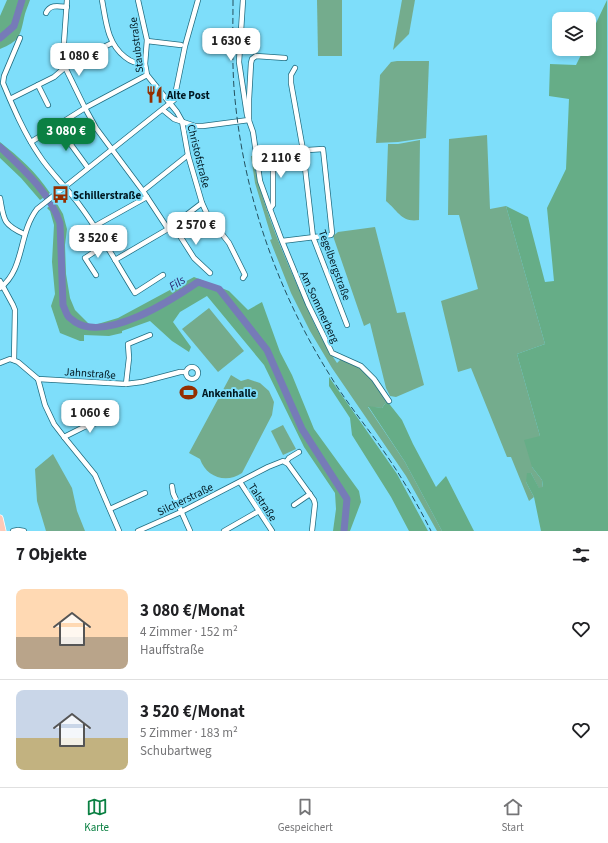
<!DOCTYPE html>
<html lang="de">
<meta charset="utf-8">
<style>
body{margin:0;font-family:"Source Sans 3",sans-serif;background:#f2f2f2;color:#202124;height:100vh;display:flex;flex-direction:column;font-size:15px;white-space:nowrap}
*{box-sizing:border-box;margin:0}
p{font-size:13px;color:#757577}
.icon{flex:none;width:22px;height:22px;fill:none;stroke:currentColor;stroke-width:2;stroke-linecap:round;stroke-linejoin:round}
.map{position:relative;height:531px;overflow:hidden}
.panel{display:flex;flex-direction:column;background:#fff;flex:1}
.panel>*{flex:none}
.fabs{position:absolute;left:552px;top:12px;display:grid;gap:8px}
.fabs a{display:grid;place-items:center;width:44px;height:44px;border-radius:8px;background:#fff;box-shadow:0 2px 6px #0003;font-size:20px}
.price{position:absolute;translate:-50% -34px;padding:0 9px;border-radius:8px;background:#fff;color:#222;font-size:13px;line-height:26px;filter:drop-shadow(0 1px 2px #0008)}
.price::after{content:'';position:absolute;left:50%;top:24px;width:12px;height:9px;margin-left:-6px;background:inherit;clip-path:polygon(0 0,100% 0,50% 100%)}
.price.current{background:#0b8043;color:#fff}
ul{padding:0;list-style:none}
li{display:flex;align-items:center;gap:12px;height:100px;padding:0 16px}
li+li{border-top:1px solid #e0e0e0}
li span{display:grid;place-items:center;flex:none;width:112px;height:80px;border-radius:8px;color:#555}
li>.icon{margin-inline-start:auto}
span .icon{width:48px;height:48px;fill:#fffc;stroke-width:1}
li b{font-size:17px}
h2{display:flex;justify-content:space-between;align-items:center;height:48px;padding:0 16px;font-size:17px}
.dock{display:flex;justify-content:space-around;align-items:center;height:56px;border-top:1px solid #e0e0e0;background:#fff;font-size:11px;color:#757577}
.dock a{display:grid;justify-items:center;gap:2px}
.dock .current{color:#0b8043}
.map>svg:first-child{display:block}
.green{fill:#74ac8d}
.forest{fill:#66ad87}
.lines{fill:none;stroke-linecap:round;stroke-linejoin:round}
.river{stroke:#767bb8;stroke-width:7}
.minor-casing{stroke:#206d81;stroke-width:6}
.major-casing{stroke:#fff;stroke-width:7}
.minor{stroke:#fff;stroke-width:4.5}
.major{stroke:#fec9b7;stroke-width:5.5}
.rail{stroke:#24505e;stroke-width:1;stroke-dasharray:6 3;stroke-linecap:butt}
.labels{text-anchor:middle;stroke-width:4;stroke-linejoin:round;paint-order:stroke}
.street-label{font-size:11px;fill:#001821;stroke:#7edefa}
.poi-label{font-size:11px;font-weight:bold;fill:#001821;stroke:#7edefa;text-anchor:start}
.water-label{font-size:12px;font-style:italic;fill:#27226b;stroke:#7edefa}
</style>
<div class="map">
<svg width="608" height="531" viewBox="0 0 608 531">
<rect width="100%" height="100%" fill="#7edefa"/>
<g class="green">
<path d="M317,0H342V56H318Z"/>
<path d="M402,0H415L409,34L393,50Z"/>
<path d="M397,61H429L426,138L398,142L376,143L380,75L391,62Z"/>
<path d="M487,135L490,209L506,206L545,344L517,354L540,436L532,467L542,480L543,488L539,489L531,473L526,482L534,497L529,501L511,457H507L471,368L458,372L441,301L478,289L459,215H448L449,139Z"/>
<path d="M420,140L419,220C402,223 398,211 386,201L388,144H398Z"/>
<path d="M251,156H252C261,201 279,244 297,285C309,312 320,339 337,363L342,358L360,366L369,376L387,401L382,408L368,407L405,462L442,531H437L406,476L332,368L310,331L291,293L270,240L272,239L255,183Z"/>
<path d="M375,227L397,313L405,312L424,385L396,397L390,396L386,388L370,323L364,326L333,236L338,232Z"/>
<path d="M209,308L244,351L218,372L182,329Z"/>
<path d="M231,375L241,381L248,379L260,383L269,391L274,402L272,415L242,473C226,484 206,477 200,459L189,453Z"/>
<path d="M283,425L296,449L283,455L271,431Z"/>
<path d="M53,454L72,488L77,511L85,531H46L37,501L35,469Z"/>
</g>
<g class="forest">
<path d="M7,0H30C28,6 25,12 24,18C20,37 19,41 0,49V16Z"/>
<path d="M607,0L608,531H541L534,497L526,482L527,473H531L539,488L543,487L542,480L532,467L524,440L540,436L517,354L545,344L506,206L528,217L545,282L554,281L547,208L566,169L569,99L549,96L550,64L576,65L584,49H589V38Z"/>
<path d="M0,142C19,157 36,172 50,193L40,200L21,178L0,158Z"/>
<path d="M56,202L63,214L67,229L65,245L66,274L70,298L75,310L91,326L118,318L194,277L229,291L248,310L262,302L280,352L292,375L314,429L359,491L361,502L350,531H333L336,509L335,493L304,447L264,365L207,296L180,312L173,322L191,347L189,352L172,341L150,321L122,331V333L109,336L84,335V341H80L60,333L51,306L55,294L52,262L54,225L50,211L47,208Z"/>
<path d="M329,377L397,474L428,531H409L391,497L352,435L350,418L329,386Z"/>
<path d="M387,401L402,420L413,444L436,487L446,476L474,531H442L405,462L368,406L382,408Z"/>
</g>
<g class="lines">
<g class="river">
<path d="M0,38L14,26L22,0"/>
<path d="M0,147C23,169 50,193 60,223L63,305C65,309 66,313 68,316C70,319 73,320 75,322C107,342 170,301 198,282L219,289L267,350L302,429L347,499L344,531"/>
</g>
<defs>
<g id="minor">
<path d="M67,0L63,56L65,67L85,108L96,128L143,191L168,229"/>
<path d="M102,0C106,21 107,43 125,57C131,62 137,64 145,64"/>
<path d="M138,0L147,40L145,64L147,75L177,112L182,121L188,155L202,203L208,216L229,243L245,275L243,278"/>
<path d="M243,0L239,62L247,115L253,132L260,181L270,209"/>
<path d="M46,13C50,4 58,6 67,7"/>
<path d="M20,38L4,76L3,83C13,107 24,133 39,155C51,174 68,188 81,207C101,234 117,264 135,293L163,275"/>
<path d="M147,41L181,45"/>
<path d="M295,68L291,75V83L303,150L313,237L347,325"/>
<path d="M38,85L48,105"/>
<path d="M10,99L54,77L69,64L112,43"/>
<path d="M163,110L174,119L195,126H203L249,120"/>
<path d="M249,120V99L251,63L252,59L256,56L285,58"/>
<path d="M59,125L72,146L88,168"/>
<path d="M31,142L85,108L147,75"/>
<path d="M143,191L188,155"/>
<path d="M0,198C4,219 2,224 24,234"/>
<path d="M173,225L194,258L210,273"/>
<path d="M95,226L147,197"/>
<path d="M282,241L270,209L273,205V157L274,154L278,152L323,149L332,233L331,235L282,241L308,304L332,353L361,366L374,379L389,401"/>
<path d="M115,260L168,229L202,203"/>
<path d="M96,275L85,258L105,245"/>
<path d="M0,281L13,305L15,310L14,360"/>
<path d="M0,288C25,269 18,234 37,209L174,100L185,46L198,0"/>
<path d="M0,363L10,359L18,362L38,379L126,384L142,382L180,372H185"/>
<circle cx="192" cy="373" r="6"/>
<path d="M38,379L45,405L54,424L64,437L95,475L119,531"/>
<path d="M126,384L129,358L128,344L150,335"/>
<path d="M64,437L84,427L112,418"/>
<path d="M286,462L289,458L299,452"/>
<path d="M240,482L272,531"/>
<path d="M172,486L173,493L190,531"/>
<path d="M294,505L310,494"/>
<path d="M110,509L145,493"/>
<path d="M13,531L18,530L24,531"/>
<path d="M138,531L181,512L268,467L283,461L288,464L314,500L315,504L312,531"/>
<path d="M224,531L259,511"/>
</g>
<path id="major" d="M0,518L3,531"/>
</defs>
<use href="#minor" class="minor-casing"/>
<use href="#major" class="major-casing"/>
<use href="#minor" class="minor"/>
<use href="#major" class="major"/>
<path class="rail" d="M233,0C233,29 232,58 234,88C242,190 276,290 331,377C345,400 362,421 378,443C398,471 416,501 431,531"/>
</g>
<defs>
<symbol id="restaurant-bare" viewBox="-9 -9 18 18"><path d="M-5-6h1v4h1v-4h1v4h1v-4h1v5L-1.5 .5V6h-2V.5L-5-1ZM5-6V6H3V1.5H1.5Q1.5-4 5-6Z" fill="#942f00" stroke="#7edefa" stroke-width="2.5" paint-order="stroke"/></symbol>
<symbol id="bus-bare" viewBox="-9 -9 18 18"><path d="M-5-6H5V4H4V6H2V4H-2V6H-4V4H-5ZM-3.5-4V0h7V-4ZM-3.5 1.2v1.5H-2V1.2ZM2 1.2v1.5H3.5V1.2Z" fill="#942f00" stroke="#7edefa" stroke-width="2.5" paint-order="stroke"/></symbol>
<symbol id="stadium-bare" viewBox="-9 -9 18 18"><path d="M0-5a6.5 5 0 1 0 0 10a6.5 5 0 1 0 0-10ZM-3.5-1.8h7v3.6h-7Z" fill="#942f00" stroke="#7edefa" stroke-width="2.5" paint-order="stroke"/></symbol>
</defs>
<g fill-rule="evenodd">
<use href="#restaurant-bare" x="142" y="82" width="25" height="25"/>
<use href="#bus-bare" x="48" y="182" width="25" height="25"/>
<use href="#stadium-bare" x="176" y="380" width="25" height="25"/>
</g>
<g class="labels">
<g class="street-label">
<text transform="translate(136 45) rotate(-97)" y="4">Staubstraße</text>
<text transform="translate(199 156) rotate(76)" y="4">Christofstraße</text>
<text transform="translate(335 265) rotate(70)" y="4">Tegelbergstraße</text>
<text transform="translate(320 307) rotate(65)" y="4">Am Sommerberg</text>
<text transform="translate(90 373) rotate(4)" y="4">Jahnstraße</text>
<text transform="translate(185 499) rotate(-26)" y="4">Silcherstraße</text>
<text transform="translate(263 502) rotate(57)" y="4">Talstraße</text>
</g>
<g class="poi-label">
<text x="167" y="99">Alte Post</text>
<text x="73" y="199">Schillerstraße</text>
<text x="202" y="397">Ankenhalle</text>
</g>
<g class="water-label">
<text transform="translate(177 283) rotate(-33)" y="4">Fils</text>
</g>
</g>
</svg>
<div class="fabs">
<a><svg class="icon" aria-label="layers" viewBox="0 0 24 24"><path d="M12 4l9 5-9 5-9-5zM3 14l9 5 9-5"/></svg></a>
</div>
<b class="price" style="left:231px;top:62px">1 630 €</b>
<b class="price" style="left:79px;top:77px">1 080 €</b>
<b class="price current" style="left:66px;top:152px">3 080 €</b>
<b class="price" style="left:281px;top:179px">2 110 €</b>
<b class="price" style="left:196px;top:246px">2 570 €</b>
<b class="price" style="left:98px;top:259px">3 520 €</b>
<b class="price" style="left:90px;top:434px">1 060 €</b>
</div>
<section class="panel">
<h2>7 Objekte<svg class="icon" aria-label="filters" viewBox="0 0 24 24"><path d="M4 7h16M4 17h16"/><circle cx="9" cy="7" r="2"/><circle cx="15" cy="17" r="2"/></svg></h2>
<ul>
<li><span style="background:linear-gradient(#ffd9b3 60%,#b9a48a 0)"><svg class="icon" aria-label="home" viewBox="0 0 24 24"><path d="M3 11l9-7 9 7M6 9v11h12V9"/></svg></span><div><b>3 080 €/Monat</b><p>4 Zimmer · 152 m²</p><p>Hauffstraße</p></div><svg class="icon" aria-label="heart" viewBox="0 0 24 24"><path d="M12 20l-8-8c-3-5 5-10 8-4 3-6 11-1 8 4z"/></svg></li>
<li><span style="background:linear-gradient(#c9d6e8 60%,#c2b280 0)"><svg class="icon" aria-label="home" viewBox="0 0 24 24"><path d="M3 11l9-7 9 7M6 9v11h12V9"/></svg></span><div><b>3 520 €/Monat</b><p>5 Zimmer · 183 m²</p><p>Schubartweg</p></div><svg class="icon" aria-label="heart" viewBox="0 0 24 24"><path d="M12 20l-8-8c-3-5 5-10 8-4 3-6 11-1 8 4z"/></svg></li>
</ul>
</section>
<nav class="dock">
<a class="current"><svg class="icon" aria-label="map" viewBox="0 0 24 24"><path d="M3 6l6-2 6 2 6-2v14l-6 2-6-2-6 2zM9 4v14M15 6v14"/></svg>Karte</a>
<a><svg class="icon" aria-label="saved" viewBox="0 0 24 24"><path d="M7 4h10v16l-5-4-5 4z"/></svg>Gespeichert</a>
<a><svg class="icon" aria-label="home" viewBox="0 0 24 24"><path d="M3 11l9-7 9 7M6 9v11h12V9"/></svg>Start</a>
</nav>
